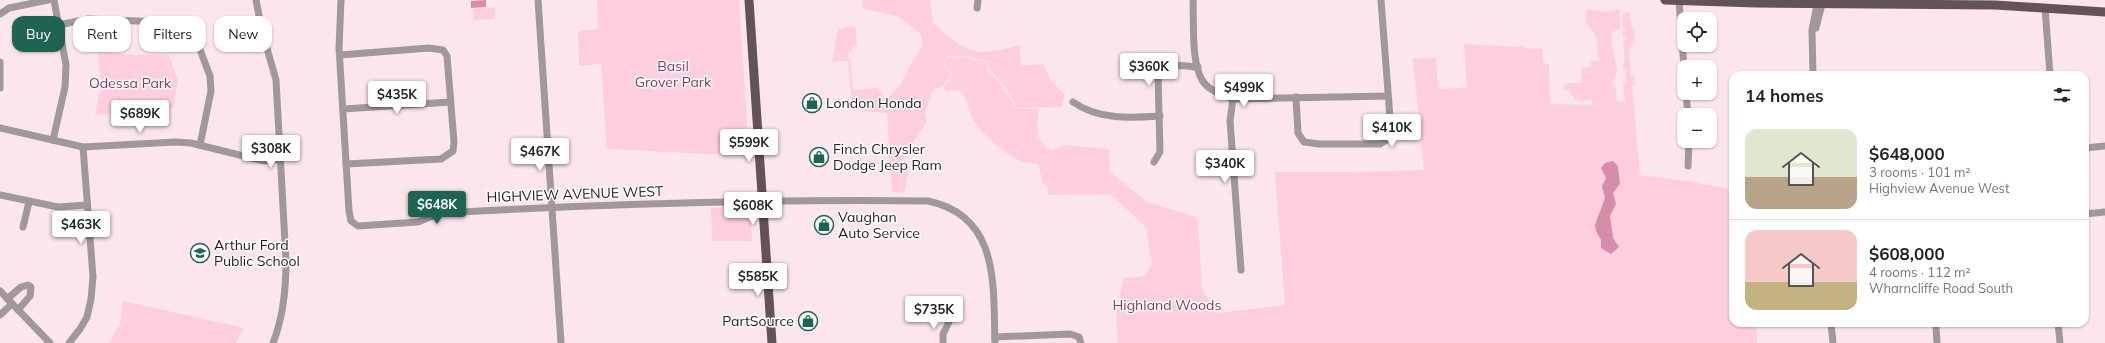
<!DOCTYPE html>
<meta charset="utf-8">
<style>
body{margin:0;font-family:Mulish,sans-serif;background:#f2f2f2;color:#222;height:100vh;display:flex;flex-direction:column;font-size:15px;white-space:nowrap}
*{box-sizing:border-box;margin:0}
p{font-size:13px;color:#767676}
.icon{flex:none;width:22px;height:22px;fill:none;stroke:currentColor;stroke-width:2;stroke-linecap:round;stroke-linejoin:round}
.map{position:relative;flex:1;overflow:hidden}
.panel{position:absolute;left:1729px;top:71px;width:360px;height:256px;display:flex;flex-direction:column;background:#fff;border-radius:12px;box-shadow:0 1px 3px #0004}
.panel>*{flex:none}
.banner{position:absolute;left:12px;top:16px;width:380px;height:36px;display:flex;gap:8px}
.controls{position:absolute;left:1677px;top:12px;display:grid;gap:8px}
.controls a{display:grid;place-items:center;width:40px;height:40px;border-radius:8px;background:#fff;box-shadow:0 1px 3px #0004;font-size:20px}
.price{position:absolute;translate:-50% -34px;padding:0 9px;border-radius:4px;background:#fff;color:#222;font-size:13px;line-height:26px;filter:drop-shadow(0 1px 2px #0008)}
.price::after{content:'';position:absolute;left:50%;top:24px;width:12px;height:9px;margin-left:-6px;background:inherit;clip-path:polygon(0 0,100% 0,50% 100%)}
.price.active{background:#1f6353;color:#fff}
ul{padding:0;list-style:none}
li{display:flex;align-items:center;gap:12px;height:100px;padding:0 16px}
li+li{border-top:1px solid #e0e0e0}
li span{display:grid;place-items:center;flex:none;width:112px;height:80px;border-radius:12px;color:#555}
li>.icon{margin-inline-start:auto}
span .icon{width:48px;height:48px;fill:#fffc;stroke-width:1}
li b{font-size:17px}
h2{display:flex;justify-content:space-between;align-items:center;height:48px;padding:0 16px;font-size:17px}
.chip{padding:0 14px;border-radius:12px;background:#fff;box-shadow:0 1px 3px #0004;font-size:14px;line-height:36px}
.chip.active{background:#1f6353;color:#fff}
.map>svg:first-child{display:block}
.green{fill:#fecedf}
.water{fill:#d58da9}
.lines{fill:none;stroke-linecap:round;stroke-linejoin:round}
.minor{stroke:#a1989b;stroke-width:7}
.major{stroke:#635359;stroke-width:9}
.labels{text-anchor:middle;stroke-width:3;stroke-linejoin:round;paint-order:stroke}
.park-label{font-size:14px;fill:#8a345c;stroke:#fff}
.poi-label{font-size:14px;fill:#221a1d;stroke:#fff;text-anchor:start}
.street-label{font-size:14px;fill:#221a1d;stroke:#fff}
</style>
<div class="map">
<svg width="2105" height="343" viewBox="0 0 2105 343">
<rect width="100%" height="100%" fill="#fce5ed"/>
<g class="green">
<path d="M597,0H739L749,156L607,149L601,64L579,66L578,31L598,29Z"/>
<path d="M863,0H930L933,23C967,53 974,58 1019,45L1021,66L1043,64L1051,81L1065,94L1062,107L1018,108L1001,82L988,68L989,61L966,57L946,56L944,68L951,74L942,87L935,89L931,94L925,113L927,121L902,161L909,168L904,193L892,192L887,113L853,110L848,61L832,62L834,52L842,59L850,58L853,90L878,88L886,100L901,84L912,62L922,47L921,34L899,17L862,8Z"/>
<path d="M495,7V19L474,20L473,9Z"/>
<path d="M1587,9L1605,12L1620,9V28L1613,32C1606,49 1625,66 1612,82L1616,90L1617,100L1622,102L1625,100L1623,83H1625L1626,71L1623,68L1625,55L1623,43L1626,38L1623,37V32L1626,30L1623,29V13L1630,12C1629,23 1635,30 1635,41L1629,47V50L1631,75L1634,77L1635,85L1632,86L1640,175L1688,181L1733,190V323H1756L1757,343H1118L1116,312L1124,277L1130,278L1144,276L1152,265L1146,227L1110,194L1048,195V188L1042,182L1039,165C1032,162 1027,163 1021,161C1008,157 982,133 975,123C967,110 968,82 947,92L943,89L953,74L945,68L947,58H965L988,62L987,70L999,82L1017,109H1038C1038,126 1033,141 1051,150L1065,145L1109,149L1110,172L1147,202L1194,216L1198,222L1202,289L1217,313L1285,305L1275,172H1352L1424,170L1413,59L1436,58L1438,89L1467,88L1464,44L1519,47L1522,45L1523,48L1542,49L1544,63L1549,64L1550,104L1592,105V100C1587,99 1583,103 1580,102C1574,101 1569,90 1563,87L1568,83H1581L1582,68L1591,67V61L1599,60L1596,36L1585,21Z"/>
<path d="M855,26L857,47H853L852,51L849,52L848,58H842L834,51L838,29Z"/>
<path d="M98,52L134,55H169L178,81L173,108L95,115L101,86Z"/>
<path d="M750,206L752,241H712L711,208Z"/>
<path d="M123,301L244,328L236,343H109L120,324Z"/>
</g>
<g class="water">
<path d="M486,0V7L471,8V1Z"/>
<path d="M1613,161L1618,166L1620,184L1613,193L1616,204L1610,216L1613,238L1619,247L1611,254L1601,248V240L1596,231L1595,225L1605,198L1602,186L1606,178L1601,168L1605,163Z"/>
</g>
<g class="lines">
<g class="minor">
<path d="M256,0L262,31L276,80L286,261C286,288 283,318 273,343"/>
<path d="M341,0L339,48L349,211L351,221L358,226L418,222L440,213C602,204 765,199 928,201C1000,216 993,285 995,343"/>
<path d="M538,0L561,343"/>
<path d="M1193,0C1194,22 1191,61 1202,80C1209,91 1222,95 1233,99L1388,96"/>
<path d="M1679,1L1684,67"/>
<path d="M977,8L978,0"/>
<path d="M2045,8L2050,75"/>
<path d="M0,14L9,8L48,0"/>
<path d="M59,25L88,19L186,23L191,26L210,76L211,91L200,145"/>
<path d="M1816,28L1823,0"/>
<path d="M340,55L429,48L443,50L447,56L454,142L453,151L441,159L346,164"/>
<path d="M0,62V88"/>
<path d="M1813,75L1812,30L1818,0"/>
<path d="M1686,93L1688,115"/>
<path d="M1296,97L1298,133L1304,142L1319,144H1380L1388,139L1391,131L1381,0"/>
<path d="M1233,99L1230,121L1241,270"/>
<path d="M1073,102C1098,120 1131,118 1160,116"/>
<path d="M343,109L450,102"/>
<path d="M0,128L83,147L175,142L191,143L264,161L280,159"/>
<path d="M53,140L65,87L66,65L54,0"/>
<path d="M2085,148L2105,146"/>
<path d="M1154,162L1160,152L1158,74C1167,62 1184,66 1198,67"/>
<path d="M1688,166L1689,141"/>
<path d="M0,195L58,207L87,205"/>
<path d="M2085,214L2105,212"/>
<path d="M23,227L29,202"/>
<path d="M0,291L50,343"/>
<path d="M7,299L21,287L28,285L31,287L30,296L18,310"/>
<path d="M0,315L12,304"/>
<path d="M1831,323L1833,343"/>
<path d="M2058,323L2060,343"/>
<path d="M1936,327L1937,343"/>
<path d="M995,337L1070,334L1079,337L1081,343"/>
<path d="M69,343L80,329L87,317L91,299L93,277L83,147"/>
<path d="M943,343V334L949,322"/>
</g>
<g class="major">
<path d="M749,0L772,343"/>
<path d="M1665,0L1756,3L1995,5L2105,12"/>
</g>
</g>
<defs>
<symbol id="shop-ring" viewBox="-11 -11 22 22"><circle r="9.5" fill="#fff" stroke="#1f6353" stroke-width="1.5"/><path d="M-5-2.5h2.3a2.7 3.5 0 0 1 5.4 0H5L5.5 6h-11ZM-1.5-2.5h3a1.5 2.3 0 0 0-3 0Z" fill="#1f6353"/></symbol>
<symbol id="school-ring" viewBox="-11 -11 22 22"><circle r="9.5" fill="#fff" stroke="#1f6353" stroke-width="1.5"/><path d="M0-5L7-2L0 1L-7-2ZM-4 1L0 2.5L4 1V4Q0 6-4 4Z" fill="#1f6353"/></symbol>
</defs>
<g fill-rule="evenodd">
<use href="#shop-ring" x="801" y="92" width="22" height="22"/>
<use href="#shop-ring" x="808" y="146" width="22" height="22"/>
<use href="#shop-ring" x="813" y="214" width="22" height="22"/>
<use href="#school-ring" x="189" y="242" width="22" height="22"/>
<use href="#shop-ring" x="797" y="310" width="22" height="22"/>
</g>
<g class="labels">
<g class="park-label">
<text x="673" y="71">Basil<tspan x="673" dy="16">Grover Park</tspan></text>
<text x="130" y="88">Odessa Park</text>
<text x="1167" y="310">Highland Woods</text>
</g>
<g class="poi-label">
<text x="826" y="108">London Honda</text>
<text x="833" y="154">Finch Chrysler<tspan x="833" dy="16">Dodge Jeep Ram</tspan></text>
<text x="838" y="222">Vaughan<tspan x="838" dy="16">Auto Service</tspan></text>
<text x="214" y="250">Arthur Ford<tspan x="214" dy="16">Public School</tspan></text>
<text x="794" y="326" text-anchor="end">PartSource</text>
</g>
<g class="street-label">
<text transform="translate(575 194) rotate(-2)" y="5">HIGHVIEW AVENUE WEST</text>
</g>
</g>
</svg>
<div class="controls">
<a><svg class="icon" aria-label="locate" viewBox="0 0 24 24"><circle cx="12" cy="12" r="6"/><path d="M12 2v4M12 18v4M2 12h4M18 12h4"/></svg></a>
<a>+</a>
<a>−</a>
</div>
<b class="price" style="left:1149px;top:87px">$360K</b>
<b class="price" style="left:1244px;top:108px">$499K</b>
<b class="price" style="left:397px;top:115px">$435K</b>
<b class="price" style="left:140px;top:134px">$689K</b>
<b class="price" style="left:1392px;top:148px">$410K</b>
<b class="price" style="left:749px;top:163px">$599K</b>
<b class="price" style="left:271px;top:169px">$308K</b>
<b class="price" style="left:540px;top:172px">$467K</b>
<b class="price" style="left:1225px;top:184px">$340K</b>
<b class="price active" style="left:437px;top:225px">$648K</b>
<b class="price" style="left:753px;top:226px">$608K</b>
<b class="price" style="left:81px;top:245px">$463K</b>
<b class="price" style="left:758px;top:297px">$585K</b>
<b class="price" style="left:934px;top:330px">$735K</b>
<div class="banner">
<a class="chip active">Buy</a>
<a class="chip">Rent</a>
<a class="chip">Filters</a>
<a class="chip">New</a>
</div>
<section class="panel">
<h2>14 homes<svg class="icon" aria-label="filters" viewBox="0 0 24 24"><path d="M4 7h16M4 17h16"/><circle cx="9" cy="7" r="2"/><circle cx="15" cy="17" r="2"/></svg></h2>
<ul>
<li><span style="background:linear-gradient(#dfe7d0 60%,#b9a48a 0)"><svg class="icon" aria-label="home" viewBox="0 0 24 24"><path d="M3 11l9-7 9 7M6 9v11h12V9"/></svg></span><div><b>$648,000</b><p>3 rooms · 101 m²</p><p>Highview Avenue West</p></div></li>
<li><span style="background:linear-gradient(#f6c9c9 65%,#c2b280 0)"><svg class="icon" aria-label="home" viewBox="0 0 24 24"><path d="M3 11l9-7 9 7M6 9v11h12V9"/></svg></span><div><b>$608,000</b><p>4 rooms · 112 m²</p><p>Wharncliffe Road South</p></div></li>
</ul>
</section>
</div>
